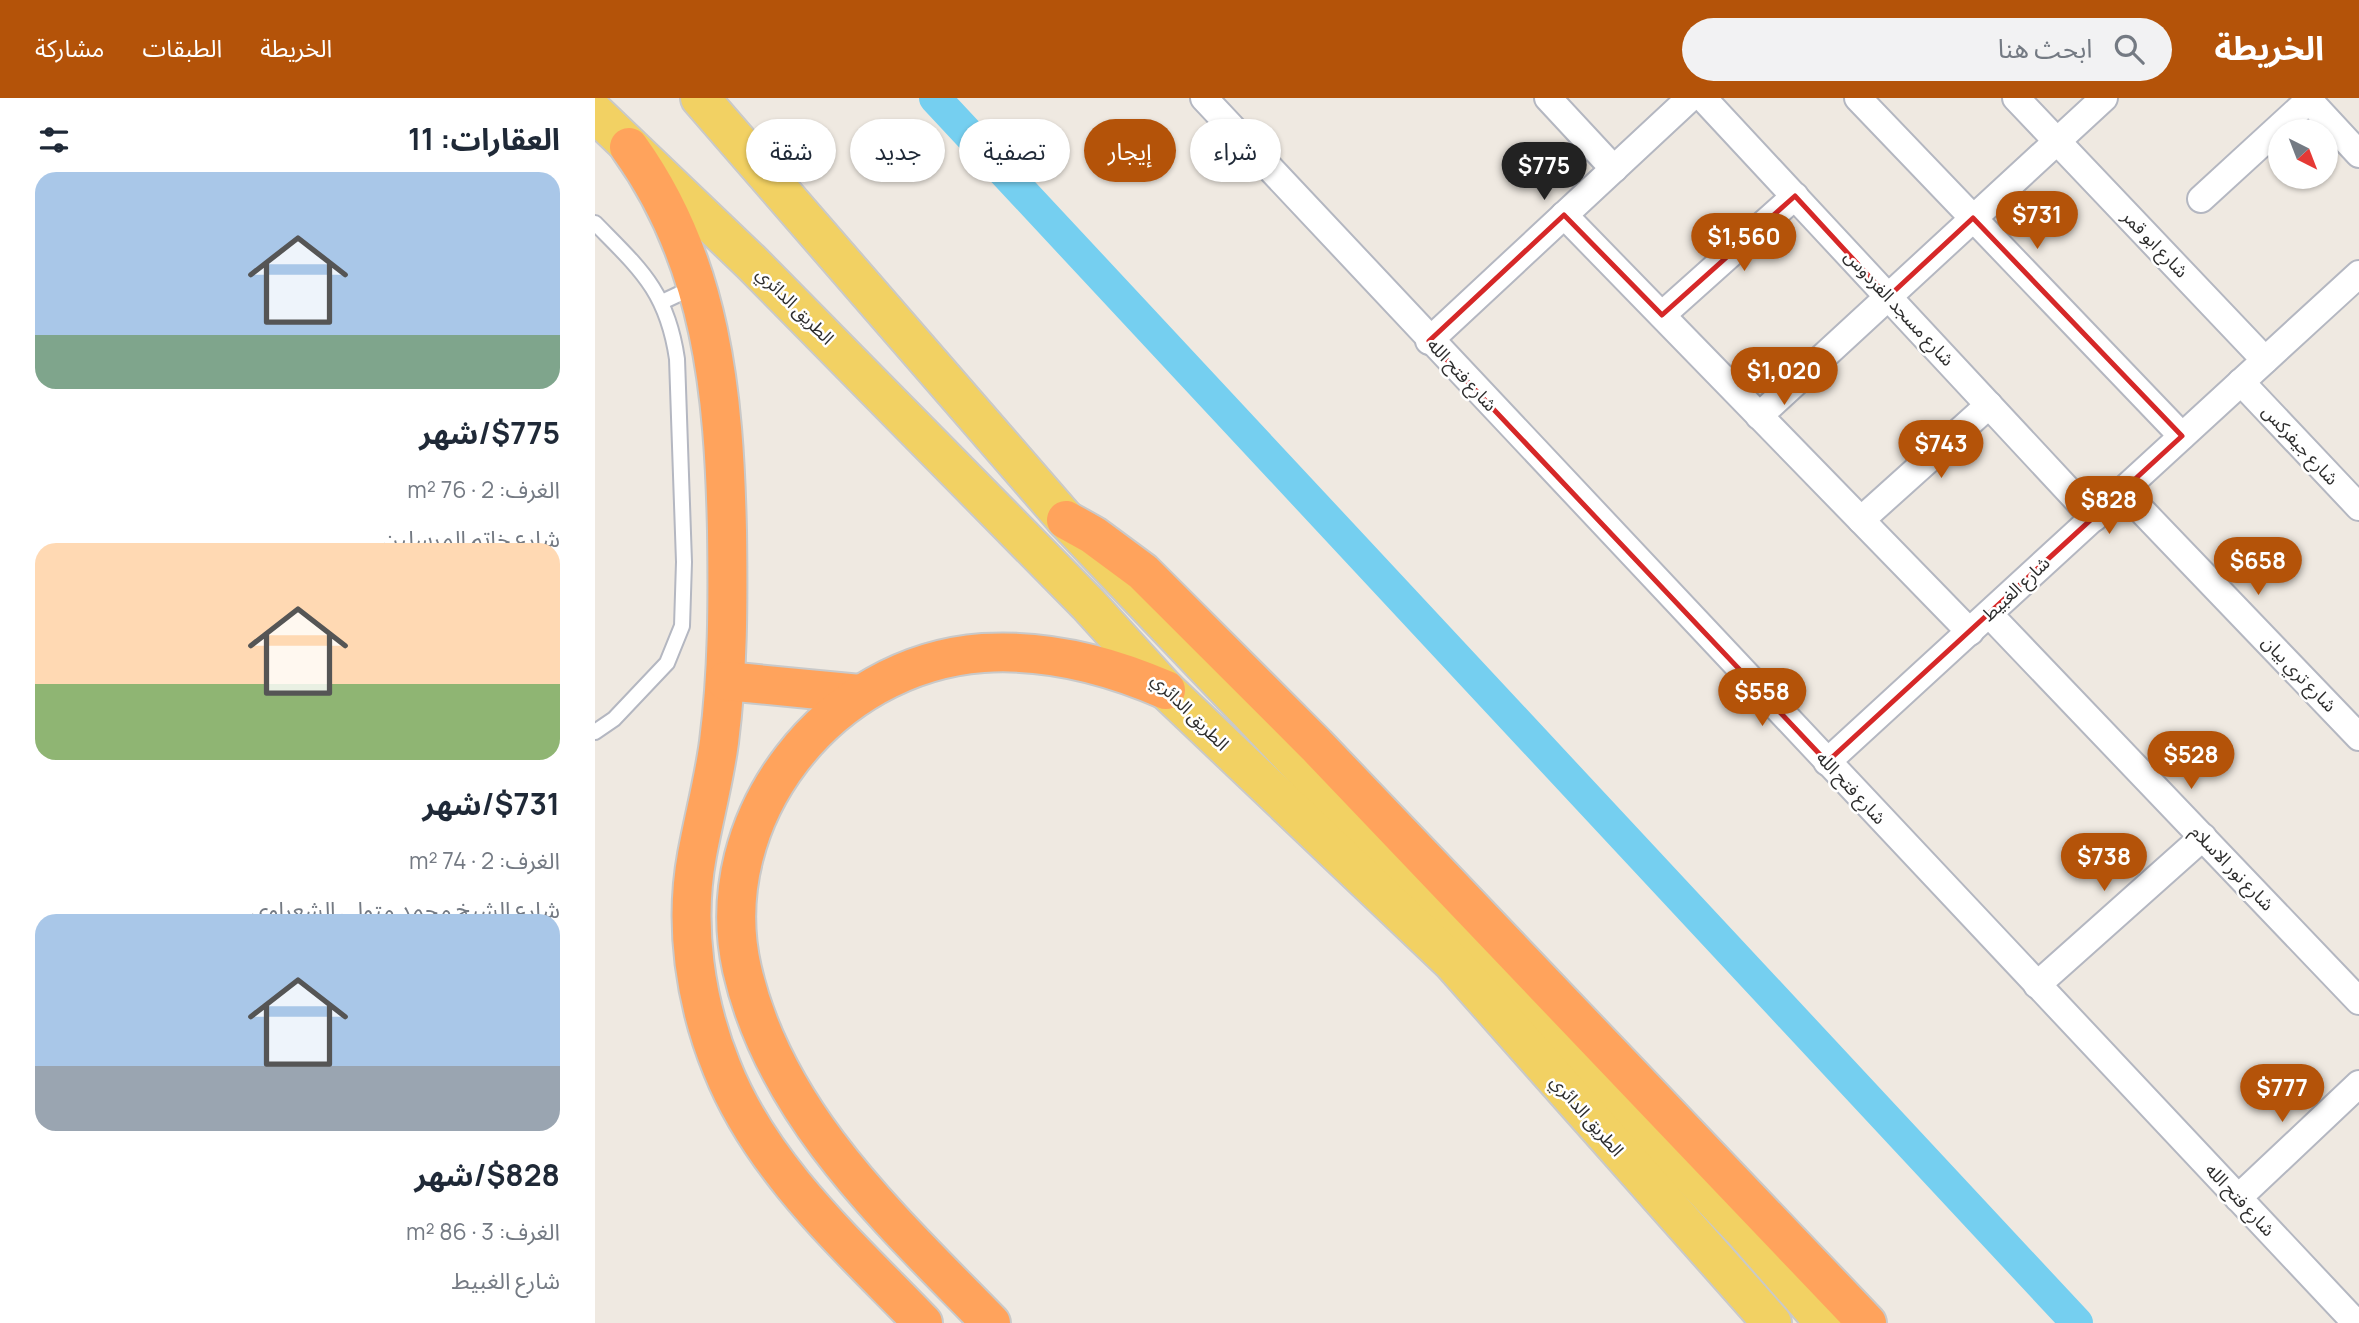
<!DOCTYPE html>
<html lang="ar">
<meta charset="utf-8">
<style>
body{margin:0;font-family:Manrope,"Noto Sans Arabic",sans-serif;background:#f2f2f3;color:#1f2937;direction:rtl;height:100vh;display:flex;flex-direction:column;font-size:26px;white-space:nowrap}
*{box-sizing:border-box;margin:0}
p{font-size:23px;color:#747a83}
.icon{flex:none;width:38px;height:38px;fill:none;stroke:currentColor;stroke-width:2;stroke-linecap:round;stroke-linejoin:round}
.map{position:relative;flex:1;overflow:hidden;direction:ltr}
.drawer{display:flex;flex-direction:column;background:#fff;width:595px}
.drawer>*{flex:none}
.banner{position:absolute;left:21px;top:21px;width:665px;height:63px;direction:rtl;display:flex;gap:14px}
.needle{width:46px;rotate:138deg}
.fabs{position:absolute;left:1673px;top:21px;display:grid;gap:14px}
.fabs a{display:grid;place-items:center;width:70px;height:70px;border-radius:50%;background:#fff;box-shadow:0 2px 5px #0004;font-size:35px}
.price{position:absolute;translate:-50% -60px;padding:0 16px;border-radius:24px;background:#b45309;color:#fff;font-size:23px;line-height:46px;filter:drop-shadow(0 2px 4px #0008)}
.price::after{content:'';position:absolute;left:50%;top:42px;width:21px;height:16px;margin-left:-10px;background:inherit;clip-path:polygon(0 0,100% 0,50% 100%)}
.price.on{background:#222;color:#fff}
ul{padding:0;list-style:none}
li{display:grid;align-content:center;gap:14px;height:371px;padding:0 35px}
li span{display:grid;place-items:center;height:217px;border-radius:21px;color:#555}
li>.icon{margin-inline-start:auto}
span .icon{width:126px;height:126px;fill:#fffc;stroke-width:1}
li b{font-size:30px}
h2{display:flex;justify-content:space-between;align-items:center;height:84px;padding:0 35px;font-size:30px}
.tag{padding:0 24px;border-radius:32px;background:#fff;box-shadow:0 2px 5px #0004;font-size:24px;line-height:63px}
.tag.on{background:#b45309;color:#fff}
header{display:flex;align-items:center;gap:42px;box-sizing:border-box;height:98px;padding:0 35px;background:#b45309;color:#fff}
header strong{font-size:33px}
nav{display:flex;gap:38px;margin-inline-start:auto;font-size:24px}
.search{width:490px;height:63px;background:#f2f2f3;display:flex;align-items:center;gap:18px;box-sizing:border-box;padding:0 24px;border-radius:38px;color:#747a83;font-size:26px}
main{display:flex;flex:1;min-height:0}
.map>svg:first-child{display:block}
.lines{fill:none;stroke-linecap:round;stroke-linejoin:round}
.canal{stroke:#75cff0;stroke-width:32}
.lane-casing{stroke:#b4b7c1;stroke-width:18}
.street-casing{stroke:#b4b7c1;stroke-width:30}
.primary-casing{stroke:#c9c9c9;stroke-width:42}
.highway-casing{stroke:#c9c9c9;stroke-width:42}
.lane{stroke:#fff;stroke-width:14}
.street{stroke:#fff;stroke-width:26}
.primary{stroke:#f2d163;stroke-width:38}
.highway{stroke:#ffa35c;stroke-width:38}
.marked{fill:none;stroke:#d62828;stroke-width:5;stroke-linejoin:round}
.labels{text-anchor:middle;stroke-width:5;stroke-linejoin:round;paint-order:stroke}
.street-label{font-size:18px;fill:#2e2e2e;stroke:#fff}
</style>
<header>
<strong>الخريطة</strong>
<div class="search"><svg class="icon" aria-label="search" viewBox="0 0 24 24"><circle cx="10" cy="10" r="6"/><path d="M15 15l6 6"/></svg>ابحث هنا</div>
<nav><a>الخريطة</a><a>الطبقات</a><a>مشاركة</a></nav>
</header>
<main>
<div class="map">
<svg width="1764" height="1225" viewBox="0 0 1764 1225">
<rect width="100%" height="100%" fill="#efe9e1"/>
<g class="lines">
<path class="canal" d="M340,0L1482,1225"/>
<defs>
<g id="lane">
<path d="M0,125C45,171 72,193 82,261L89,464L87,528L72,565L19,621L0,634"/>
<path d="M67,204L101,188"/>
</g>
<g id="street">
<path d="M609,0L1761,1225"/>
<path d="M953,0L1019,71"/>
<path d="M1108,0L1499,420"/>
<path d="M1263,0L1587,338"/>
<path d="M1421,0L1670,262"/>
<path d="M1712,0L1764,56"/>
<path d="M1606,101L1714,2"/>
<path d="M969,117L1375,534"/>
<path d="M1067,217L1200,98"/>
<path d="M834,243L1095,0"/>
<path d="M1646,284L1764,409"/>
<path d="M1164,318L1509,0"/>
<path d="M1528,393L1764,639"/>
<path d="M1266,422L1394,307"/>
<path d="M1394,516L1764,903"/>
<path d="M1232,664L1764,176"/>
<path d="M1442,887L1608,739"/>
<path d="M1643,1100L1764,986"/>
</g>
<g id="primary">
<path d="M105,0L471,422L1149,1133L1230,1225"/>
<path d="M0,15L156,164L493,506L571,592L857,864L1177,1225"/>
</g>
<g id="highway">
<path d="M34,49C117,164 129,296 132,433C133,504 133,573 124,644C119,682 109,719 102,757C89,827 100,904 127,970C167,1071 254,1148 328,1225"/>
<path d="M471,422L498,437L548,474L721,647L1272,1225"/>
<path d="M131,583L265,596"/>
<path d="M396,1225C296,1122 180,1017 147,871C113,720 234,566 388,555C451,551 514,567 571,592"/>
</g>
</defs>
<use href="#lane" class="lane-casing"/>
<use href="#street" class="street-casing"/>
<use href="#primary" class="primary-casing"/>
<use href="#highway" class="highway-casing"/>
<use href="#lane" class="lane"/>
<use href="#street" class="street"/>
<use href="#primary" class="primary"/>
<use href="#highway" class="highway"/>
</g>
<path class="marked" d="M1200,98L1293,199L1378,120L1587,338L1232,664L834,243L969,117L1067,217Z"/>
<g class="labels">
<g class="street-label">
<text transform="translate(1560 146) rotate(46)" y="6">شارع ابو قمر</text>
<text transform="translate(200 208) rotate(45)" y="6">الطريق الدائري</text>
<text transform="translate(1304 210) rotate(47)" y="6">شارع مسجد الفردوس</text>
<text transform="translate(867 277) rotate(47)" y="6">شارع فتح الله</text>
<text transform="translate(1705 347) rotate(47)" y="6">شارع جيفركس</text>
<text transform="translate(1421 491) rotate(-43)" y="6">شارع الغبيط</text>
<text transform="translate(1704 576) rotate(46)" y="6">شارع تري بيان</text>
<text transform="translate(595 614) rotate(45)" y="6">الطريق الدائري</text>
<text transform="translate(1256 690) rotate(47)" y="6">شارع فتح الله</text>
<text transform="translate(1637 770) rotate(46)" y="6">شارع نور الاسلام</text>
<text transform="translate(992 1018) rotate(49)" y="6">الطريق الدائري</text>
<text transform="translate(1645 1102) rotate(47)" y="6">شارع فتح الله</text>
</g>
</g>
</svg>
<div class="fabs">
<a><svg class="needle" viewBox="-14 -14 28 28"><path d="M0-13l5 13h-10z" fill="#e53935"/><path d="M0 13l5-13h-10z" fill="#747a83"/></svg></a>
</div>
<b class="price on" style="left:949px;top:104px">$775</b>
<b class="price" style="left:1442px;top:153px">$731</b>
<b class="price" style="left:1149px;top:175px">$1,560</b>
<b class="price" style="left:1189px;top:309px">$1,020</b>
<b class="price" style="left:1346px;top:382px">$743</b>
<b class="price" style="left:1514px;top:438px">$828</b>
<b class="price" style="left:1663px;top:499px">$658</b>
<b class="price" style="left:1167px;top:630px">$558</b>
<b class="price" style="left:1596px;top:693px">$528</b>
<b class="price" style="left:1509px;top:795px">$738</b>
<b class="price" style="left:1687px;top:1026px">$777</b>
<div class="banner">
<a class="tag">شراء</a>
<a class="tag on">إيجار</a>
<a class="tag">تصفية</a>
<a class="tag">جديد</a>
<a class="tag">شقة</a>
</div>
</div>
<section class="drawer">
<h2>العقارات: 11<svg class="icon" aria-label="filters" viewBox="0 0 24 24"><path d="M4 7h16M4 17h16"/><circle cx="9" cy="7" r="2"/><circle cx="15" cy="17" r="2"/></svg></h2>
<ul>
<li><span style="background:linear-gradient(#a9c7e8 75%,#7fa58c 0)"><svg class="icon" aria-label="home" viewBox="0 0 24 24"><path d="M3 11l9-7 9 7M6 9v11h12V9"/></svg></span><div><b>$775/شهر</b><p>الغرف: 2 · 76 m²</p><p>شارع خاتم المرسلين</p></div></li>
<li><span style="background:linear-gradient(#ffd9b3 65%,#8fb573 0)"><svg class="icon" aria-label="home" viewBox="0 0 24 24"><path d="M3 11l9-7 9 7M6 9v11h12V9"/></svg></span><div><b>$731/شهر</b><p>الغرف: 2 · 74 m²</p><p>شارع الشيخ محمد متولي الشعراوى</p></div></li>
<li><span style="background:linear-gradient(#a9c7e8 70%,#9aa5b1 0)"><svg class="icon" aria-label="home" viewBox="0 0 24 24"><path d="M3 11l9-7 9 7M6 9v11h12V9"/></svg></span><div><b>$828/شهر</b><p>الغرف: 3 · 86 m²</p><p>شارع الغبيط</p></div></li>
</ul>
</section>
</main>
